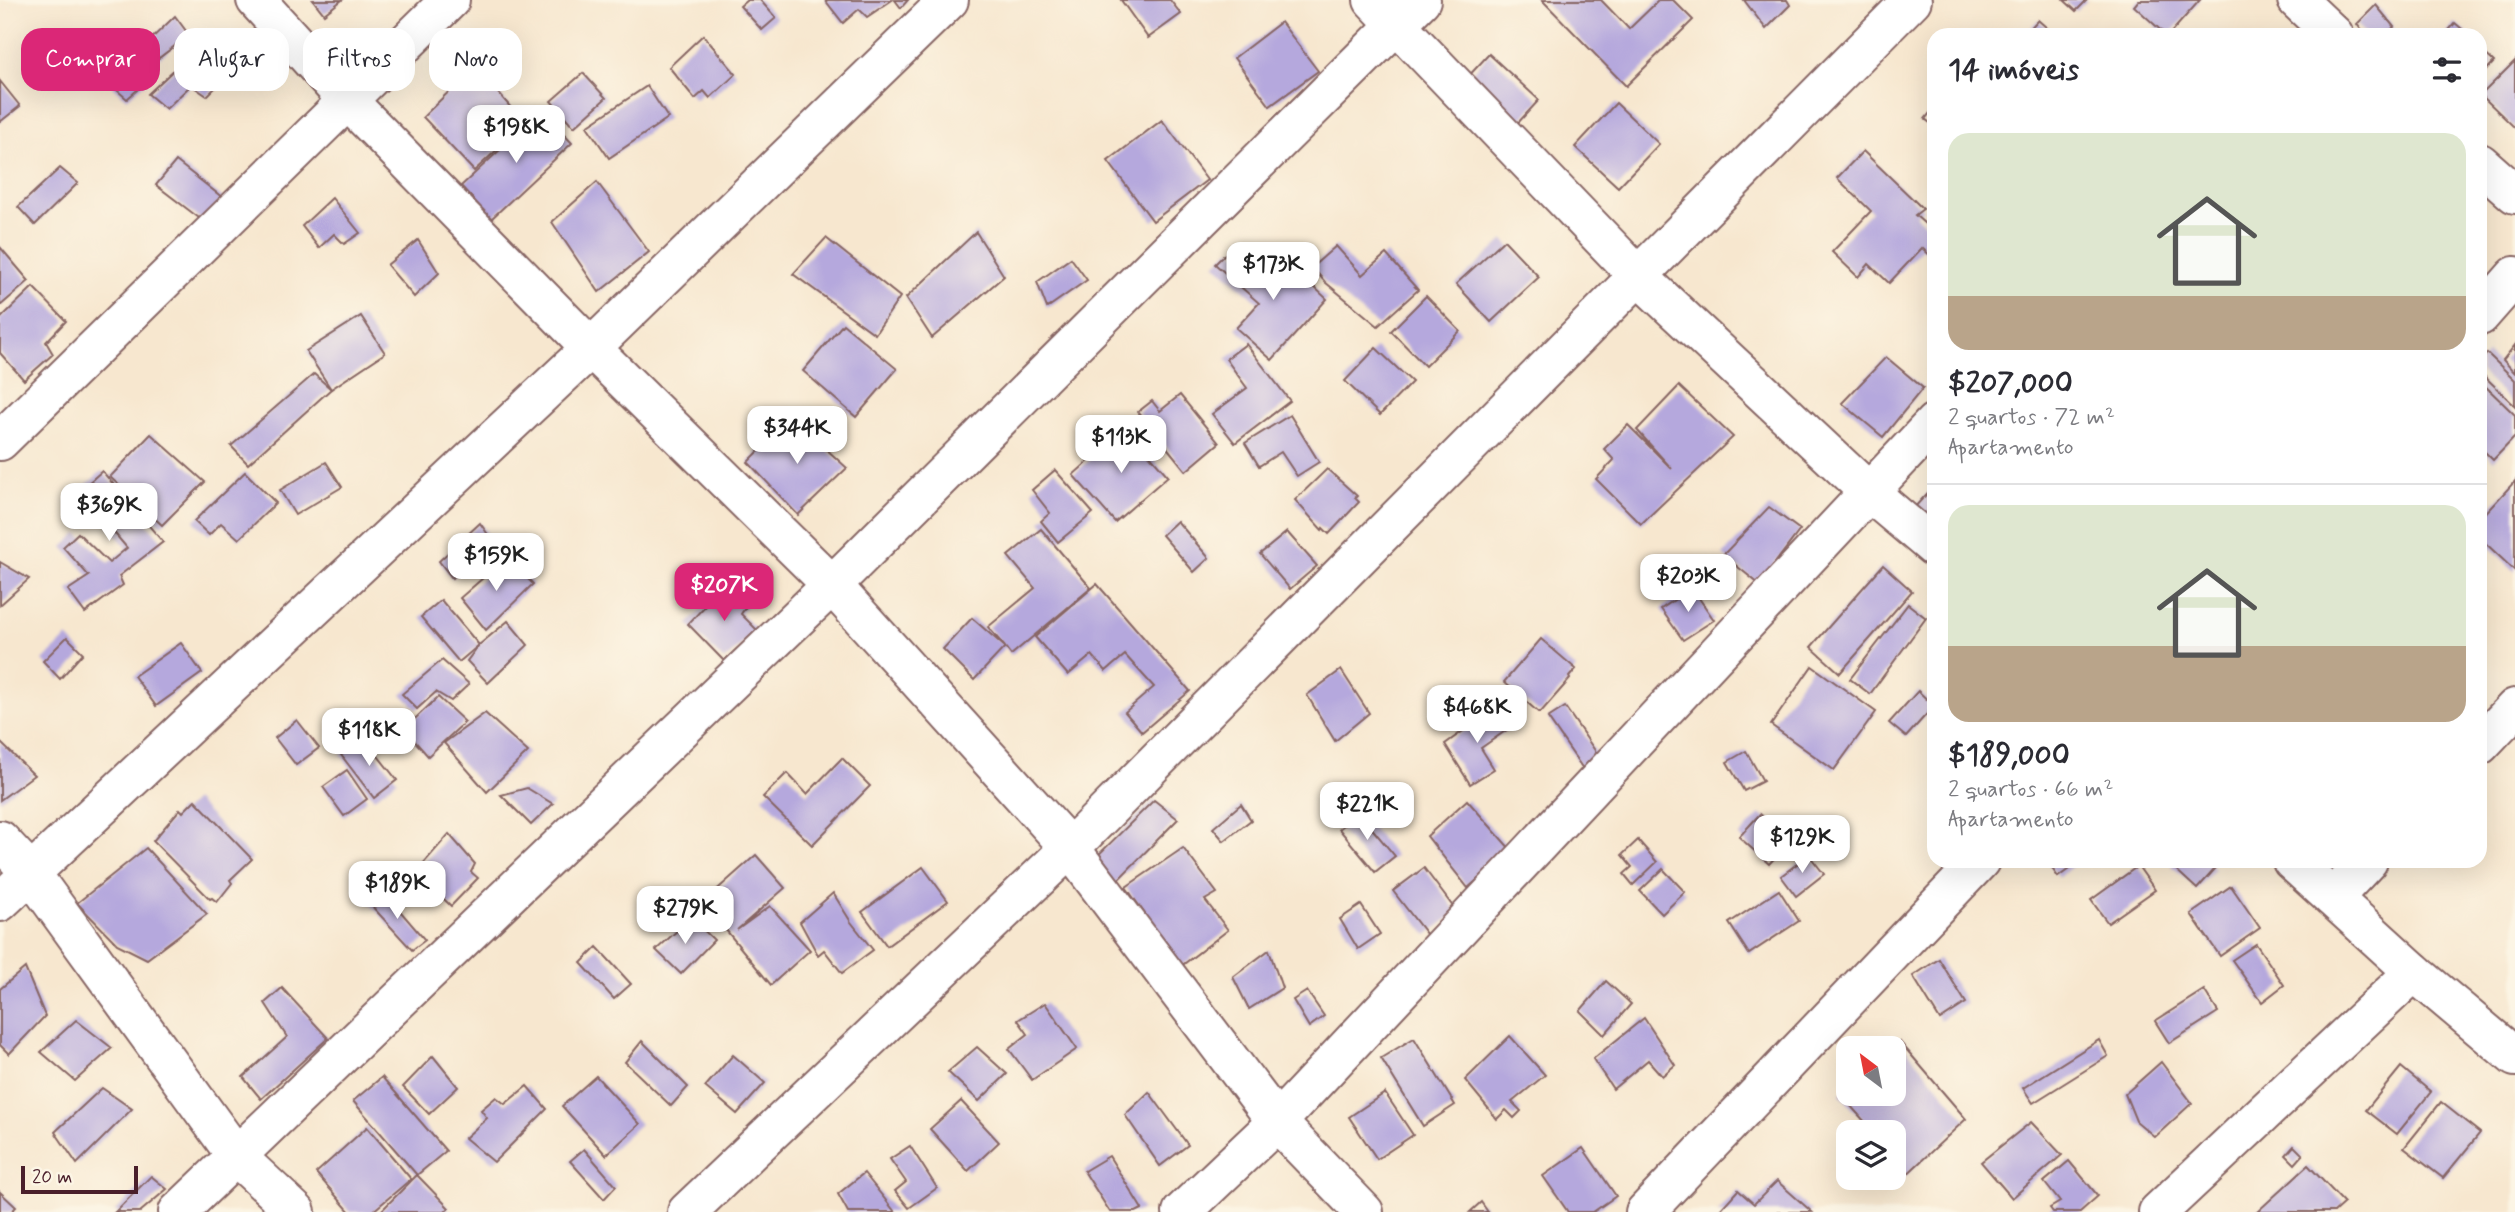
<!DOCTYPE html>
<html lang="pt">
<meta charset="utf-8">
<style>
body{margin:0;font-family:Mynerve,sans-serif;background:#f7f7f7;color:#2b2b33;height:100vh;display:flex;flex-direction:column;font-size:26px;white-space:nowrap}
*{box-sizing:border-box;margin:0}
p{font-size:23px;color:#7c7c81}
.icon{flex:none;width:38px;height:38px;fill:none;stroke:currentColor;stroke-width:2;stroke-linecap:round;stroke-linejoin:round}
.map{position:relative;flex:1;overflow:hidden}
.drawer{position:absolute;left:1927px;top:28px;width:560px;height:840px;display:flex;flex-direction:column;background:#fff;border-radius:21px;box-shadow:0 7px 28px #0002}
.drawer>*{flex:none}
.banner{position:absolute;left:21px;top:28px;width:665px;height:63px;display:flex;gap:14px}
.needle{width:46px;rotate:328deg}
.buttons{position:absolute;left:1836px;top:1036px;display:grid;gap:14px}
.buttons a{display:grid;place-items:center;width:70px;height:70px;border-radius:14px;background:#fff;box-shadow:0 7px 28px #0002;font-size:35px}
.scale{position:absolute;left:21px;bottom:18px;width:117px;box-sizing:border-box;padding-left:7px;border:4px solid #4a1f2b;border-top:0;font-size:19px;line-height:24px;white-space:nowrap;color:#4a1f2b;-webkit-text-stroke:5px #fcf5e5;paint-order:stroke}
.price{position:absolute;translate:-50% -60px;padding:0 16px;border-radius:14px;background:#fff;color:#222;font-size:23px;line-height:46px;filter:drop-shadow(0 2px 4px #0008)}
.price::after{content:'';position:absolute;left:50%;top:42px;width:21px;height:16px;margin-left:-10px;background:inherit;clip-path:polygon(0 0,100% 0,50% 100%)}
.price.on{background:#db2777;color:#fff}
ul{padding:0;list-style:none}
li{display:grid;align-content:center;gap:14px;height:371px;padding:0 21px}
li+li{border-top:2px solid #e1e1e2}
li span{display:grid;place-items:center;height:217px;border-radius:21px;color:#555}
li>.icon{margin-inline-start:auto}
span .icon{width:126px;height:126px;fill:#fffc;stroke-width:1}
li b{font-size:30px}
h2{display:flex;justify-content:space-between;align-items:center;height:84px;padding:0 21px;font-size:30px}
.chip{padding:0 24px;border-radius:21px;background:#fff;box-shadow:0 7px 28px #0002;font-size:24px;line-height:63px}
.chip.on{background:#db2777;color:#fff}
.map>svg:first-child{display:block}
.building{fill:#b5a8dd}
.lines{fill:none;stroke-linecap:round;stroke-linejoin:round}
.minor-casing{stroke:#876564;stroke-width:42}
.minor{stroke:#fff;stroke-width:38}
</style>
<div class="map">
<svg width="2515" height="1212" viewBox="0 0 2515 1212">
<rect width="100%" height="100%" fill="#fcf5e5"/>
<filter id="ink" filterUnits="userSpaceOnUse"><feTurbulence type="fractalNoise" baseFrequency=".0143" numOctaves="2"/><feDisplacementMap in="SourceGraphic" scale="14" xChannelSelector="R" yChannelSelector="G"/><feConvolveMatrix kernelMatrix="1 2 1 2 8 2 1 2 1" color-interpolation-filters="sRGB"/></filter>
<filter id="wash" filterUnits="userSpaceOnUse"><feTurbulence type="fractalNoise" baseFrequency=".00686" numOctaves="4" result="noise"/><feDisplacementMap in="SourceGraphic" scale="28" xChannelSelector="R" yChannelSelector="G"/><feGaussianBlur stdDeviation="1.57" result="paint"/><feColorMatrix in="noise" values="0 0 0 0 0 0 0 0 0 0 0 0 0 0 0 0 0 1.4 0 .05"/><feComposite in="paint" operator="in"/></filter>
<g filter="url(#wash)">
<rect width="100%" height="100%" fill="#f7e7cf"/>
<g id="blocks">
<g class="building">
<path d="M313,0H342L324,14Z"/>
<path d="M747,0H760L776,18L762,30L740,6Z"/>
<path d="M825,0H892L867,17L859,9L843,23Z"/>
<path d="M895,0H908L901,8Z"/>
<path d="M1121,0H1170L1181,14L1148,38Z"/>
<path d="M1542,0H1601L1629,29L1659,0H1673L1693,20L1626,86Z"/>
<path d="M1744,0H1787L1790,5L1766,29Z"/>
<path d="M2064,0H2087L2076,11Z"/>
<path d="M2139,0H2200L2169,35H2166L2134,6Z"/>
<path d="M2376,5L2394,27L2386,35H2365L2357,24Z"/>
<path d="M175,16L189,35L159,58L147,43Z"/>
<path d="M2038,20L2055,35H2024Z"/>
<path d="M1281,22L1318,71L1270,106L1234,58Z"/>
<path d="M2455,23L2467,33L2465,35H2445Z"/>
<path d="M339,28L354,46L370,35L381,48L354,74L322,39Z"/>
<path d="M703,35L736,74L710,98L704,91L695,99L669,67Z"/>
<path d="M128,49L154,75L127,99L103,78Z"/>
<path d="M196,49L229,74L207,96L191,85L166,109L148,94Z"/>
<path d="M2480,49L2494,62L2480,77Z"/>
<path d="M1489,54L1539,100L1515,126L1465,80Z"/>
<path d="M2515,61V128L2481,95Z"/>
<path d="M475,66L525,124L474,171L423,117Z"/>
<path d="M583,73L606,98L574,127L551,101Z"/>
<path d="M0,81L20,106L0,122Z"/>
<path d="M647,86L668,118L609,158L587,126Z"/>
<path d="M1616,103L1659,144L1618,187L1575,147Z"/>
<path d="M1934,108V126L1925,119Z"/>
<path d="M542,111L572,143L491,219L461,186Z"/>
<path d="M1162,120L1207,180L1153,221L1108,161Z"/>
<path d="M1863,151L1923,209L1915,215L1934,232V259L1922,248L1889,283L1869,264L1858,277L1832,252L1871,211L1837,178Z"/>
<path d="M176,161L223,198L203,221L156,185Z"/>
<path d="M60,168L78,183L35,225L18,207Z"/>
<path d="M597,182L649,252L599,292L552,222Z"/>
<path d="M332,198L360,233L344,244L334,234L319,248L302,226Z"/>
<path d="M976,232L1004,276L932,338L906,298Z"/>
<path d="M826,238L900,297L875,334L793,274Z"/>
<path d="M418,240L439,273L414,297L387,265Z"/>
<path d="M1504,240L1539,277L1491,322L1456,284Z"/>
<path d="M1336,246L1362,275L1386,254L1418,290L1378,326L1325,282L1312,267Z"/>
<path d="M0,247L29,281L0,306Z"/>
<path d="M1230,249L1257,273L1283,258L1327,299L1272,360L1236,328L1259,303L1215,264Z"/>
<path d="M1071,258L1087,280L1047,308L1037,282Z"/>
<path d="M33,287L66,321L46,342L53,354L24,380L0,353V319Z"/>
<path d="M1426,296L1460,331L1425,366L1391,331Z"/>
<path d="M361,316L385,353L331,389L306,351Z"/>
<path d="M843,324L897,369L856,417L803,371Z"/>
<path d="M1246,344L1290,401L1235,443L1212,414L1247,388L1226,359Z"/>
<path d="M2515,345V373L2503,360Z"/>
<path d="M1376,348L1412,382L1380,415L1345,381Z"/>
<path d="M2487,353L2515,380V406L2480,372V363Z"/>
<path d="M1886,357L1923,388L1883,437L1842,403Z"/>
<path d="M314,374L331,389L248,464L231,446Z"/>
<path d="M2480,381L2515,415V437L2493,460L2480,447Z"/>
<path d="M1679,386L1733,437L1641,524L1596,479L1614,460L1604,449L1628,425L1672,469L1637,430Z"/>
<path d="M1180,395L1219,443L1186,471L1138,412L1152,401L1160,411Z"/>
<path d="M1290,415L1319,462L1297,476L1281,452L1259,466L1245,443Z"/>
<path d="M792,418L847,468L798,515L748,462Z"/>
<path d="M1126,428L1168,476L1115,522L1073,475Z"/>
<path d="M151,434L205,482L162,525L110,477Z"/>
<path d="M326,462L342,487L295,515L280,490Z"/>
<path d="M1327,469L1357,496L1355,498L1359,502L1329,534L1323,528L1322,530L1295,500Z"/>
<path d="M1055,470L1093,513L1058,542L1041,521L1050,513L1032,490Z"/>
<path d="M102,471L163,542L119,576L123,585L85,613L68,590L89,576L63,547L78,533L109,563L127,548L79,491Z"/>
<path d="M245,472L276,503L239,539L221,523L209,535L194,521Z"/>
<path d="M2515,481V571L2480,538V519Z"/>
<path d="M1934,486V528L1913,509Z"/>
<path d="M1769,507L1800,530L1759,584L1723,555Z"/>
<path d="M1177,521L1209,558L1194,572L1162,535Z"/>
<path d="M480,523L494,543L452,578L439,561Z"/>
<path d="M1041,529L1091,588L1011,655L1005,647L974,680L943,649L972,618L1005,647L988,627L1035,588L1008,556Z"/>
<path d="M1287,532L1317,566L1290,589L1260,554Z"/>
<path d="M507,557L533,584L486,630L460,598Z"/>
<path d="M0,562L29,579L0,605Z"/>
<path d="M1883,565L1912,591L1840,673L1811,647Z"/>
<path d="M1097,584L1190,691L1142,732L1125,712L1154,687L1125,655L1106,671L1092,655L1068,675L1035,637Z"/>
<path d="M724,586L750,601L741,614L757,630L724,661L688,624Z"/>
<path d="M1692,588L1714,620L1683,640L1661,609Z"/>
<path d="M441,600L479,645L459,662L421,617Z"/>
<path d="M1908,604L1926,618L1870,694L1850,679Z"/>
<path d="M508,621L528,645L488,683L467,661L479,645Z"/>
<path d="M67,637L83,653L60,679L43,661Z"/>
<path d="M1541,639L1576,669L1569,677L1570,679L1541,712H1538L1504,682Z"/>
<path d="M181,643L202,673L156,706L134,676Z"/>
<path d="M442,660L469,684L451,701L436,692L417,709L402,694Z"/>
<path d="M1812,666L1876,712L1834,770L1771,725Z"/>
<path d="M1341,670L1369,713L1335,741L1307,695Z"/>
<path d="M1918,691L1934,706L1906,737L1889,723Z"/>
<path d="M438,697L465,722L428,756L404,729Z"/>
<path d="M1497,707L1511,727L1481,748L1494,769L1470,784L1445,744Z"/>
<path d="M1565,707L1607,768L1590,779L1548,718Z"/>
<path d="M485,713L528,752L487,792L444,743Z"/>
<path d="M297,720L319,748L296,765L275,738Z"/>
<path d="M363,737L397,780L374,798L341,755Z"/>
<path d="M0,742L34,775L0,800Z"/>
<path d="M1746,751L1763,781L1744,791L1727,762Z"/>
<path d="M842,758L870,786L812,845L763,797L787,773L807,794Z"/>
<path d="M347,770L367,799L344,816L323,787Z"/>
<path d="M527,788L553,804L531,825L501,795Z"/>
<path d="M195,800L252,859L230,880L232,883L217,902L212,898L210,899L153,841L180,809L183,812Z"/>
<path d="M1154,800L1178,819L1106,892L1087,866Z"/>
<path d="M1467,800L1511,850L1468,888L1427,836Z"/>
<path d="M1241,804L1251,820L1224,841L1213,828Z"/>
<path d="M1359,813L1395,856L1375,872L1339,829Z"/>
<path d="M1760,814L1791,840L1769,864L1739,837Z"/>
<path d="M449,834L475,864L471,872L478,878L451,906L416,872Z"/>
<path d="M1638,840L1657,862L1633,885L1624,874L1632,867L1622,855Z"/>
<path d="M146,848L207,914L147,959L117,944L77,903Z"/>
<path d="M1183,848L1217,893L1205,900L1228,930L1172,973L1133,923L1145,914L1126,887Z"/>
<path d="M756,855L785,888L737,930L770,906L810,950L771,985L703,902Z"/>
<path d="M1809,855L1824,874L1796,896L1781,876Z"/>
<path d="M2047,861H2080L2058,877Z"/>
<path d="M2176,861H2206L2215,869L2197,889L2172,866Z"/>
<path d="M2138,866L2155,890L2108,923L2091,900Z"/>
<path d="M923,867L948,901L887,946L862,912Z"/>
<path d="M1424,868L1457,912L1427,935L1393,891Z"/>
<path d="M1663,869L1685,892L1662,914L1640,891Z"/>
<path d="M2231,886L2260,928L2220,956L2191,914Z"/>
<path d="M1779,890L1799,921L1749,954L1729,923Z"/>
<path d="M383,891L425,940L412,950L369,903Z"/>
<path d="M833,893L851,922L873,950L842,973L824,950L818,955L800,922Z"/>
<path d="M1361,905L1380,934L1358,949L1340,919Z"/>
<path d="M691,918L714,940L681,974L656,950Z"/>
<path d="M2256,944L2284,985L2262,1002L2232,960Z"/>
<path d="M597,947L631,984L614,999L581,963Z"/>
<path d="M1269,950L1282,988L1249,1009L1233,977Z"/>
<path d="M1939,959L1966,1003L1940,1020L1913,976Z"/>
<path d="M25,968L45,1016L9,1054L0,1045V989Z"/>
<path d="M1606,981L1631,1004L1604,1035L1580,1011Z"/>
<path d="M282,988L328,1038L261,1099L243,1077L287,1037L265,1003Z"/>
<path d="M2204,990L2218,1012L2169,1043L2155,1021Z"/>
<path d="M1307,991L1324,1016L1309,1027L1293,1000Z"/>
<path d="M1045,1003L1077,1049L1032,1080L1009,1049L1028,1034L1018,1020Z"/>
<path d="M1644,1018L1675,1065L1662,1076L1648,1060L1613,1089L1593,1059Z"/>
<path d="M76,1020L112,1048L75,1081L41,1052Z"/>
<path d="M1510,1036L1545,1075L1512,1102L1521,1111L1514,1118L1506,1110L1497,1119L1465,1080Z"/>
<path d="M1414,1038L1455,1105L1423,1126L1381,1058Z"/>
<path d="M2099,1040L2108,1056L2033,1103L2023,1088Z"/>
<path d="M642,1041L688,1087L671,1106L625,1062Z"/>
<path d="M1900,1042L1966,1119L1901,1180L1894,1172V1132H1874L1840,1094L1848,1087V1094H1894V1047Z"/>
<path d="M977,1047L1007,1074L979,1101L948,1072Z"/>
<path d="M733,1055L765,1083L737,1114L705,1087Z"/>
<path d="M433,1056L458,1087L429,1114L403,1087Z"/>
<path d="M2161,1062L2192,1103L2155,1137L2136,1121L2125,1094Z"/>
<path d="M2401,1067L2431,1092L2397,1134L2366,1110Z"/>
<path d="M596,1076L640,1124L606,1155L562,1106Z"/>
<path d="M382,1077L446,1151L417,1175L353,1101Z"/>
<path d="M527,1086L547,1109L494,1162L465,1138L487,1118L481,1110L496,1097L505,1104Z"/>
<path d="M102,1088L132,1109L77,1164L55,1132Z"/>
<path d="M1149,1092L1188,1145L1160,1166L1125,1115Z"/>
<path d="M1385,1093L1413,1135L1377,1159L1349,1117Z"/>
<path d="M961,1101L999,1142L968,1171L930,1129Z"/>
<path d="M2441,1102L2480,1133L2443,1178L2404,1148Z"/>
<path d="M2031,1122L2062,1155L2012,1198L1981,1162Z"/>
<path d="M367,1127L411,1179L372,1212H350L316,1173Z"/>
<path d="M910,1146L937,1188L909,1208L895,1191L906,1182L890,1159Z"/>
<path d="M2294,1146L2303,1155L2295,1164L2286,1155Z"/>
<path d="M1583,1148L1616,1196L1593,1212H1568L1543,1176Z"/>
<path d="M584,1149L616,1186L604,1199L570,1161Z"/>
<path d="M1109,1156L1142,1209L1136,1212H1110L1084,1171Z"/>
<path d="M2069,1161L2098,1196L2080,1212H2053L2050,1208L2060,1202L2044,1182Z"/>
<path d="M2308,1165L2344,1203L2334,1212H2257Z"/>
<path d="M864,1173L895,1212H848L838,1194Z"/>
<path d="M417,1175L449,1208L445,1212H380Z"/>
<path d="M151,1176L167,1189L140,1212H115Z"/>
<path d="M1777,1181L1812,1212H1718L1738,1190L1754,1204Z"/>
<path d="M0,1192L16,1207L11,1212H0Z"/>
<path d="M1481,1202L1488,1212H1470Z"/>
</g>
</g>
</g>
<g filter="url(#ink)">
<use href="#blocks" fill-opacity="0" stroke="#876564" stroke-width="2"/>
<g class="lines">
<defs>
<g id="minor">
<path d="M256,0L348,101L591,348L832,585L1070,848L1277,1122L1364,1212"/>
<path d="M1373,0L1637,275L1870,493L1934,547"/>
<path d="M2297,0L2334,35"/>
<path d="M2480,163L2515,194"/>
<path d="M2480,316L2515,276"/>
<path d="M0,441L450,0"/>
<path d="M2480,745L2515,708"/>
<path d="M0,840L30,872L237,1157L296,1212"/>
<path d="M2292,861L2414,972L2515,1057"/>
<path d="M2333,898L2368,861"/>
<path d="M0,902L591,348L949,0"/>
<path d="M178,1212L832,585L1421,0"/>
<path d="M687,1212L1070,848L1912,0"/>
<path d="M1182,1212L1277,1122L1934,423"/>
<path d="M1645,1212L1980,861"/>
<path d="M2158,1212L2414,972"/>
</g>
</defs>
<use href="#minor" class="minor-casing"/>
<use href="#minor" class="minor"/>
</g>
</g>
</svg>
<div class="buttons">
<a><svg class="needle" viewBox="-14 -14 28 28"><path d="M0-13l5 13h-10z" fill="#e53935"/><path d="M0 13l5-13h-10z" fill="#7c7c81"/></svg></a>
<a><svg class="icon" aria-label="layers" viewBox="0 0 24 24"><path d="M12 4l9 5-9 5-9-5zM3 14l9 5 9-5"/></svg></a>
</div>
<div class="scale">20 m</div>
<b class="price" style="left:516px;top:165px">$198K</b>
<b class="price" style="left:1273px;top:302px">$173K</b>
<b class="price" style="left:797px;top:466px">$344K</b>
<b class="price" style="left:1121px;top:475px">$113K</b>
<b class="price" style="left:109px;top:543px">$369K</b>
<b class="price" style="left:496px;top:593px">$159K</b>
<b class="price" style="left:1688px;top:614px">$203K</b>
<b class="price on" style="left:724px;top:623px">$207K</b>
<b class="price" style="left:1477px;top:745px">$468K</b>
<b class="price" style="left:369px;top:768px">$118K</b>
<b class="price" style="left:1367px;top:842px">$221K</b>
<b class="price" style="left:1802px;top:875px">$129K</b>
<b class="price" style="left:397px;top:921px">$189K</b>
<b class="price" style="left:685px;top:946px">$279K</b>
<div class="banner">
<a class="chip on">Comprar</a>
<a class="chip">Alugar</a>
<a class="chip">Filtros</a>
<a class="chip">Novo</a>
</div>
<section class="drawer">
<h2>14 imóveis<svg class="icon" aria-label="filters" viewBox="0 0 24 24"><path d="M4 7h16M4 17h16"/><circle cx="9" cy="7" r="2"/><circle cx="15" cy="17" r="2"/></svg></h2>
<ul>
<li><span style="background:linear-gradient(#dfe7d0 75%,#b9a48a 0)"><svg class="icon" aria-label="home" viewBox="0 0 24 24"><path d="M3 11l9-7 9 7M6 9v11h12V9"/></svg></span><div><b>$207,000</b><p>2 quartos · 72 m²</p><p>Apartamento</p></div></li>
<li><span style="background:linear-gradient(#dfe7d0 65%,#b9a48a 0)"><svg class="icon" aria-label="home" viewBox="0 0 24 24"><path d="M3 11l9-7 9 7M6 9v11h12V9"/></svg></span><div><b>$189,000</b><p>2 quartos · 66 m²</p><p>Apartamento</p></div></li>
</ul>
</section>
</div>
